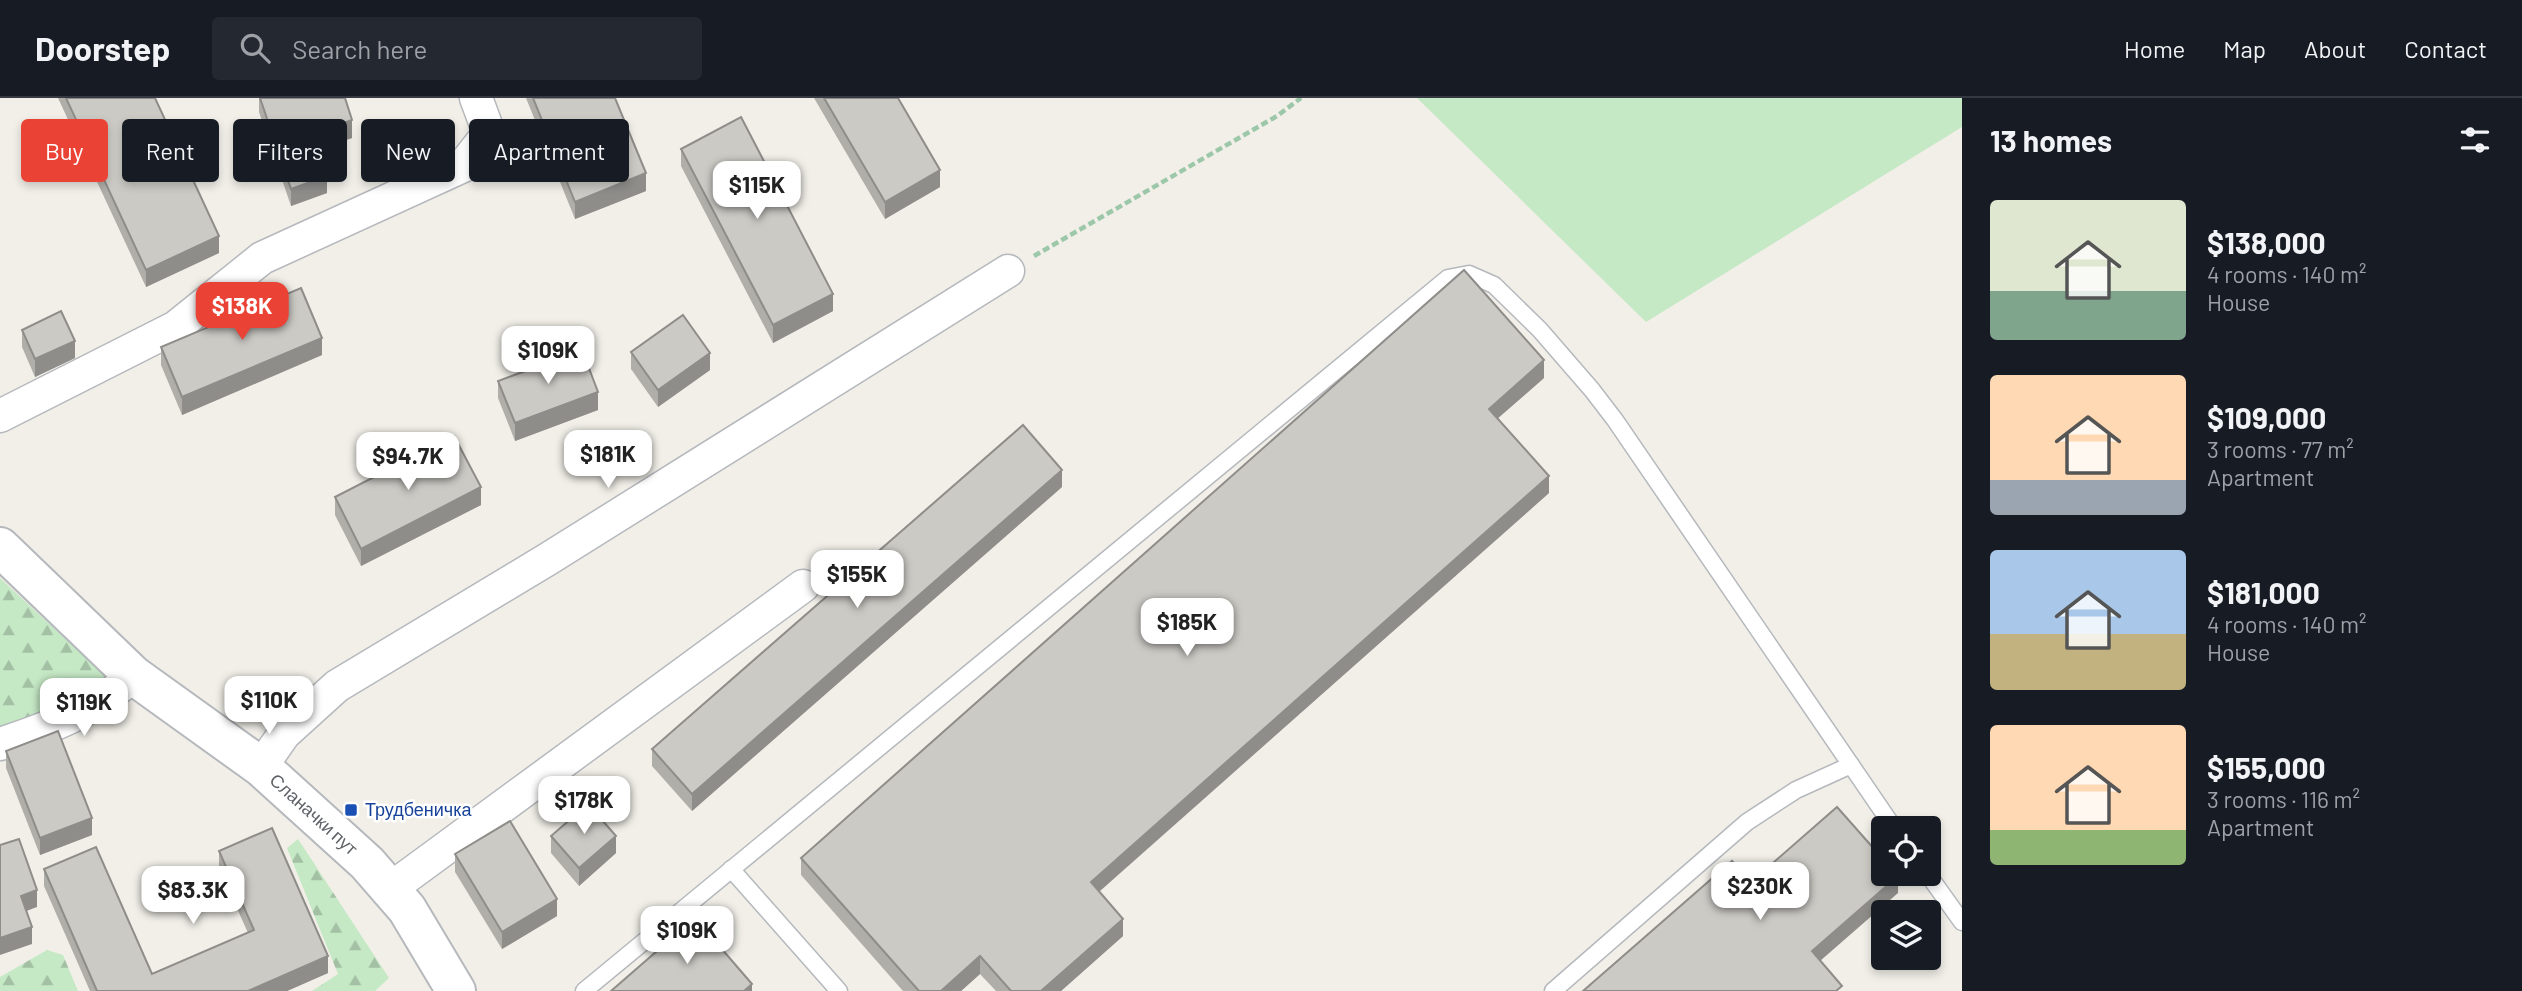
<!DOCTYPE html>
<meta charset="utf-8">
<style>
body{margin:0;font-family:Barlow,sans-serif;background:#242831;color:#f1f3f6;height:100vh;display:flex;flex-direction:column;font-size:26px;white-space:nowrap}
*{box-sizing:border-box;margin:0}
p{font-size:23px;color:#9ea1a6}
.icon{flex:none;width:38px;height:38px;fill:none;stroke:currentColor;stroke-width:2;stroke-linecap:round;stroke-linejoin:round}
.map{position:relative;flex:1;overflow:hidden}
.drawer{display:flex;flex-direction:column;background:#171b24;width:560px}
.drawer>*{flex:none}
.top-card{position:absolute;left:21px;top:21px;width:665px;height:63px;display:flex;gap:14px}
.tools{position:absolute;left:1871px;top:718px;display:grid;gap:14px}
.tools a{display:grid;place-items:center;width:70px;height:70px;border-radius:7px;background:#171b24;box-shadow:0 4px 10px #0003;font-size:35px}
.price{position:absolute;translate:-50% -60px;padding:0 16px;border-radius:14px;background:#fff;color:#222;font-size:23px;line-height:46px;filter:drop-shadow(0 2px 4px #0008)}
.price::after{content:'';position:absolute;left:50%;top:42px;width:21px;height:16px;margin-left:-10px;background:inherit;clip-path:polygon(0 0,100% 0,50% 100%)}
.price.selected{background:#ea4335;color:#fff}
ul{padding:0;list-style:none}
li{display:flex;align-items:center;gap:21px;height:175px;padding:0 28px}
li span{display:grid;place-items:center;flex:none;width:196px;height:140px;border-radius:7px;color:#555}
li>.icon{margin-inline-start:auto}
span .icon{width:84px;height:84px;fill:#fffc;stroke-width:1}
li b{font-size:30px}
h2{display:flex;justify-content:space-between;align-items:center;height:84px;padding:0 28px;font-size:30px}
.pill{padding:0 24px;border-radius:7px;background:#171b24;box-shadow:0 4px 10px #0003;font-size:24px;line-height:63px}
.pill.selected{background:#ea4335;color:#fff}
header{display:flex;align-items:center;gap:42px;box-sizing:border-box;height:98px;padding:0 35px;background:#171b24;border-bottom:2px solid #363941}
header strong{font-size:33px}
nav{display:flex;gap:38px;margin-inline-start:auto;font-size:24px}
.search{width:490px;height:63px;background:#242831;display:flex;align-items:center;gap:18px;box-sizing:border-box;padding:0 24px;border-radius:7px;color:#9ea1a6;font-size:26px}
main{display:flex;flex:1;min-height:0}
.map>svg:first-child{display:block}
.green{fill:#c5e8c5}
.forest{fill:url(#forest-firs)}
.lines{fill:none;stroke-linecap:round;stroke-linejoin:round}
.service-casing{stroke:#b5b8bc;stroke-width:19}
.minor-casing{stroke:#b5b8bc;stroke-width:35}
.tertiary-casing{stroke:#b5b8bc;stroke-width:42}
.path{stroke:#9cc7a9;stroke-width:4.5;stroke-dasharray:7 3.5;stroke-linecap:butt}
.service{stroke:#fff;stroke-width:16}
.minor{stroke:#fff;stroke-width:32}
.tertiary{stroke:#fff;stroke-width:38}
.wall{fill:#afaea9}
.shaded-wall{fill:#8f8d8a}
.building{fill:#cccac5;stroke:#8f8d8a;stroke-width:2}
.transit-dot{fill:#1a4fb4;stroke:#fff;stroke-width:2.5}
.labels{text-anchor:middle;stroke-width:5;stroke-linejoin:round;paint-order:stroke}
.transit-label{font-size:18px;fill:#164399;stroke:#fff;text-anchor:start}
.street-label{font-size:18px;fill:#5f6368;stroke:#fff}
</style>
<header>
<strong>Doorstep</strong>
<div class="search"><svg class="icon" aria-label="search" viewBox="0 0 24 24"><circle cx="10" cy="10" r="6"/><path d="M15 15l6 6"/></svg>Search here</div>
<nav><a>Home</a><a>Map</a><a>About</a><a>Contact</a></nav>
</header>
<main>
<div class="map">
<svg width="1962" height="893" viewBox="0 0 1962 893">
<defs>
<pattern id="forest-firs" width="22" height="20" patternUnits="userSpaceOnUse" patternTransform="scale(1.75)"><rect width="22" height="20" fill="#c5e8c5"/><path d="M5 1l3.5 6h-7zM16 11l3.5 6h-7z" fill="#a3c0a4"/></pattern>
</defs>
<rect width="100%" height="100%" fill="#f1efe8"/>
<path class="green" d="M1417,0H1962V29L1646,224Z"/>
<g class="forest">
<path d="M0,480L119,591L0,646Z"/>
<path d="M298,741L389,880L375,893H312L338,876L287,750Z"/>
<path d="M47,852L63,857L78,893H0V879Z"/>
</g>
<g class="lines">
<defs>
<g id="service">
<path d="M731,771L839,893"/>
<path d="M1927,775L1962,824"/>
<path d="M584,893L1448,180L1469,176L1494,187L1540,232L1592,292L1615,322L1894,730"/>
<path d="M1553,893L1747,724L1796,692L1851,667"/>
</g>
<g id="minor">
<path d="M0,318L176,229L262,160L463,68L489,35L476,0"/>
<path d="M0,646C46,631 98,612 133,577"/>
<path d="M261,669L284,636L337,588L548,461L1008,173"/>
<path d="M390,791L803,488"/>
</g>
<g id="tertiary">
<path id="s1" d="M0,449L133,577L261,669L367,765L407,811L456,893"/>
</g>
</defs>
<use href="#service" class="service-casing"/>
<use href="#minor" class="minor-casing"/>
<use href="#tertiary" class="tertiary-casing"/>
<path class="path" d="M1034,158L1277,18L1301,0"/>
<use href="#service" class="service"/>
<use href="#minor" class="minor"/>
<use href="#tertiary" class="tertiary"/>
</g>
<g class="wall">
<path d="M58,0H155L219,155L146,189Z"/>
<path d="M259,0H345L352,40L317,51L327,95L291,108L259,14Z"/>
<path d="M526,0H615L646,93L575,121Z"/>
<path d="M814,0H898L940,89L885,121Z"/>
<path d="M681,51L833,213L773,245L681,68Z"/>
<path d="M22,232L75,260L35,279L22,249Z"/>
<path d="M161,249L322,257L182,317L161,267Z"/>
<path d="M631,254L710,272L658,309L631,271Z"/>
<path d="M1544,280L1498,320L1549,395L1099,793L1123,838L1061,893H996L980,876L961,893H903L801,777V760Z"/>
<path d="M498,283L598,312L515,343L498,300Z"/>
<path d="M1062,389L692,713L652,668V651Z"/>
<path d="M335,399L481,407L361,468L335,417Z"/>
<path d="M6,653L92,737L40,757L6,670Z"/>
<path d="M551,738L616,755L579,788L551,755Z"/>
<path d="M219,753L328,875L287,893H90L44,788V771L152,876L248,835L219,770Z"/>
<path d="M455,756L557,818L502,851L455,774Z"/>
</g>
<g class="shaded-wall">
<path d="M352,22V40L312,53V36Z"/>
<path d="M940,72V89L885,121V104Z"/>
<path d="M646,75V93L575,121V104Z"/>
<path d="M327,78V95L291,108V91Z"/>
<path d="M219,138V155L146,189V172Z"/>
<path d="M833,196V213L773,245V227Z"/>
<path d="M322,240V257L182,317V299Z"/>
<path d="M75,243V260L35,279V261Z"/>
<path d="M710,255V272L658,309V292Z"/>
<path d="M1544,262V280L1489,328V311Z"/>
<path d="M598,294V312L515,343V325Z"/>
<path d="M1062,372V389L692,713V696Z"/>
<path d="M1549,378V395L1091,801V784Z"/>
<path d="M481,389V407L361,468V451Z"/>
<path d="M92,720V737L40,757V740Z"/>
<path d="M616,738V755L579,788V770Z"/>
<path d="M1898,778V795L1812,870V853Z"/>
<path d="M37,792V809L21,815V798Z"/>
<path d="M557,801V818L502,851V834Z"/>
<path d="M1123,821V838L1061,893H1041Z"/>
<path d="M32,829V846L0,857V840Z"/>
<path d="M328,858V875L287,893H248Z"/>
<path d="M980,858V876L961,893H941Z"/>
<path d="M752,886V893H744Z"/>
</g>
<g class="building">
<path d="M66,0H155L219,138L146,172Z"/>
<path d="M260,0H345L352,22L312,36L327,78L291,91Z"/>
<path d="M533,0H615L646,75L575,104Z"/>
<path d="M824,0H898L940,72L885,104Z"/>
<path d="M741,19L833,196L773,227L681,51Z"/>
<path d="M1464,172L1544,262L1489,311L1549,378L1091,784L1123,821L1041,893H1011L980,858L941,893H919L801,760Z"/>
<path d="M301,190L322,240L182,299L161,249Z"/>
<path d="M61,213L75,243L35,261L22,232Z"/>
<path d="M683,217L710,255L658,292L631,254Z"/>
<path d="M582,252L598,294L515,325L498,283Z"/>
<path d="M1023,327L1062,372L692,696L652,651Z"/>
<path d="M454,338L481,389L361,451L335,399Z"/>
<path d="M58,633L92,720L40,740L6,653Z"/>
<path d="M588,706L616,738L579,770L551,738Z"/>
<path d="M1837,709L1883,761V775H1896L1898,778L1812,853L1842,888L1836,893H1583L1732,763L1751,784Z"/>
<path d="M510,723L557,801L502,834L455,756Z"/>
<path d="M272,730L328,858L248,893H97L44,771L96,749L152,876L254,832L219,753Z"/>
<path d="M19,741L37,792L21,798L32,829L0,840V747Z"/>
<path d="M695,820L752,886L744,893H611Z"/>
</g>
<rect class="transit-dot" x="344" y="705" width="14" height="14" rx="3.5"/>
<g class="labels">
<g class="transit-label">
<text x="365" y="718">Трудбеничка</text>
</g>
<g class="street-label">
<text dy="6" stroke="none"><textPath href="#s1" startOffset="413">Сланачки пут</textPath></text>
</g>
</g>
</svg>
<div class="tools">
<a><svg class="icon" aria-label="locate" viewBox="0 0 24 24"><circle cx="12" cy="12" r="6"/><path d="M12 2v4M12 18v4M2 12h4M18 12h4"/></svg></a>
<a><svg class="icon" aria-label="layers" viewBox="0 0 24 24"><path d="M12 4l9 5-9 5-9-5zM3 14l9 5 9-5"/></svg></a>
</div>
<b class="price" style="left:757px;top:123px">$115K</b>
<b class="price selected" style="left:242px;top:244px">$138K</b>
<b class="price" style="left:548px;top:288px">$109K</b>
<b class="price" style="left:608px;top:392px">$181K</b>
<b class="price" style="left:408px;top:394px">$94.7K</b>
<b class="price" style="left:857px;top:512px">$155K</b>
<b class="price" style="left:1187px;top:560px">$185K</b>
<b class="price" style="left:269px;top:638px">$110K</b>
<b class="price" style="left:84px;top:640px">$119K</b>
<b class="price" style="left:584px;top:738px">$178K</b>
<b class="price" style="left:1760px;top:824px">$230K</b>
<b class="price" style="left:193px;top:828px">$83.3K</b>
<b class="price" style="left:687px;top:868px">$109K</b>
<div class="top-card">
<a class="pill selected">Buy</a>
<a class="pill">Rent</a>
<a class="pill">Filters</a>
<a class="pill">New</a>
<a class="pill">Apartment</a>
</div>
</div>
<section class="drawer">
<h2>13 homes<svg class="icon" aria-label="filters" viewBox="0 0 24 24"><path d="M4 7h16M4 17h16"/><circle cx="9" cy="7" r="2"/><circle cx="15" cy="17" r="2"/></svg></h2>
<ul>
<li><span style="background:linear-gradient(#dfe7d0 65%,#7fa58c 0)"><svg class="icon" aria-label="home" viewBox="0 0 24 24"><path d="M3 11l9-7 9 7M6 9v11h12V9"/></svg></span><div><b>$138,000</b><p>4 rooms · 140 m²</p><p>House</p></div></li>
<li><span style="background:linear-gradient(#ffd9b3 75%,#9aa5b1 0)"><svg class="icon" aria-label="home" viewBox="0 0 24 24"><path d="M3 11l9-7 9 7M6 9v11h12V9"/></svg></span><div><b>$109,000</b><p>3 rooms · 77 m²</p><p>Apartment</p></div></li>
<li><span style="background:linear-gradient(#a9c7e8 60%,#c2b280 0)"><svg class="icon" aria-label="home" viewBox="0 0 24 24"><path d="M3 11l9-7 9 7M6 9v11h12V9"/></svg></span><div><b>$181,000</b><p>4 rooms · 140 m²</p><p>House</p></div></li>
<li><span style="background:linear-gradient(#ffd9b3 75%,#8fb573 0)"><svg class="icon" aria-label="home" viewBox="0 0 24 24"><path d="M3 11l9-7 9 7M6 9v11h12V9"/></svg></span><div><b>$155,000</b><p>3 rooms · 116 m²</p><p>Apartment</p></div></li>
</ul>
</section>
</main>
